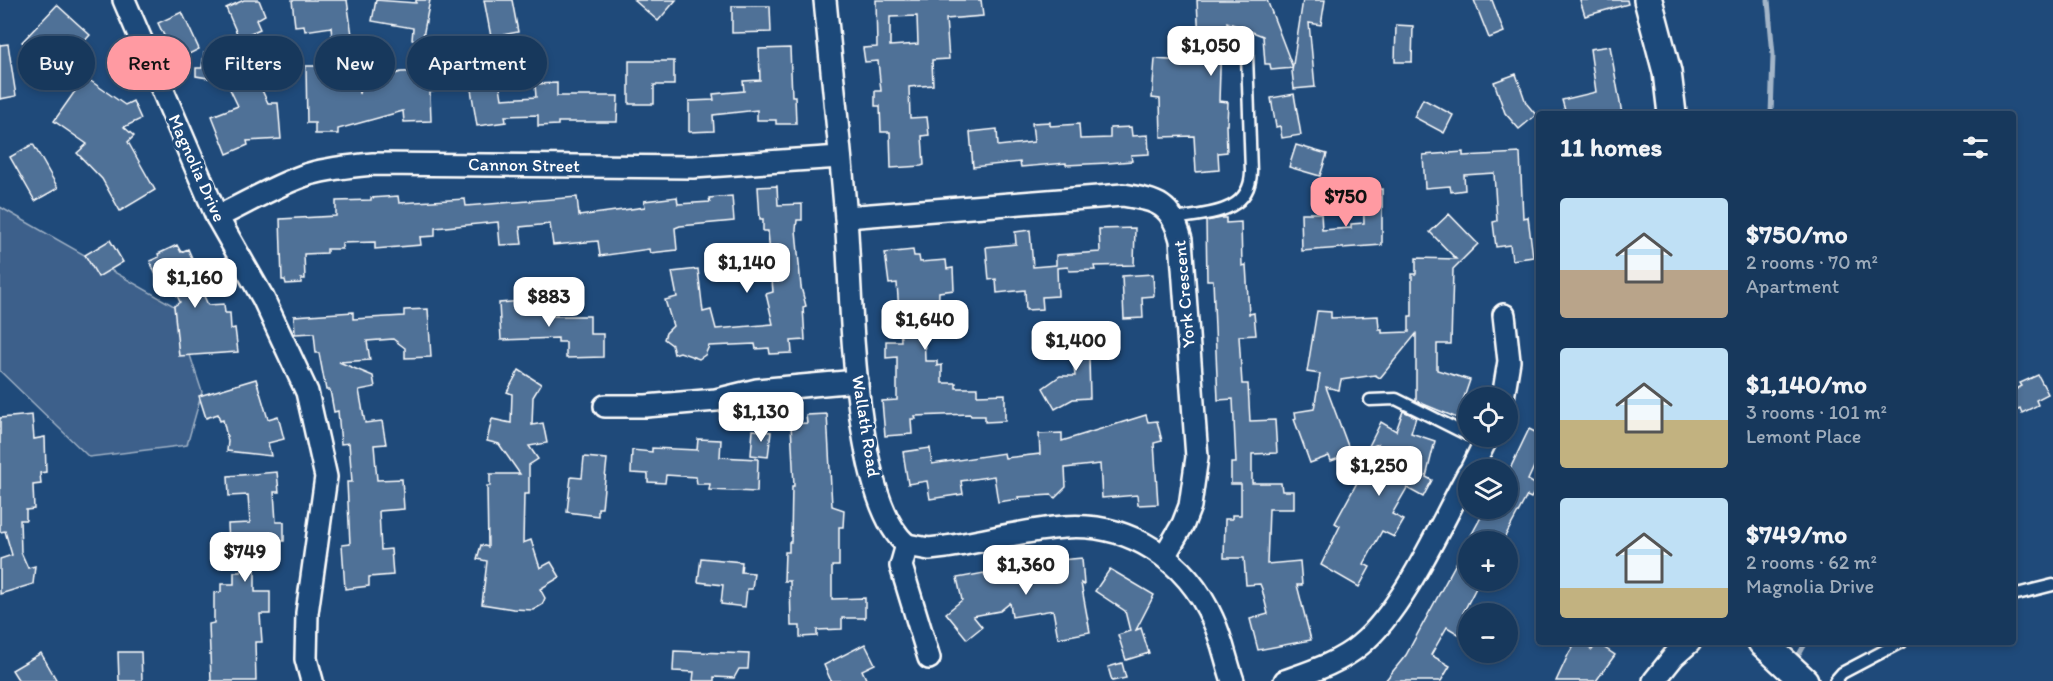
<!DOCTYPE html>
<meta charset="utf-8">
<style>
body{margin:0;font-family:Itim,sans-serif;background:#203f62;color:#f1f3f6;height:100vh;display:flex;flex-direction:column;font-size:22px;white-space:nowrap}
*{box-sizing:border-box;margin:0}
p{font-size:20px;color:#9eacbb}
.icon{flex:none;width:33px;height:33px;fill:none;stroke:currentColor;stroke-width:2;stroke-linecap:round;stroke-linejoin:round}
.map{position:relative;flex:1;overflow:hidden}
.details{position:absolute;left:1536px;top:111px;width:480px;height:534px;display:flex;flex-direction:column;background:#17385c;border-radius:6px;box-shadow:0 3px 9px #0003,0 0 0 2px #365272}
.details>*{flex:none}
.guide{position:absolute;left:18px;top:36px;width:570px;height:54px;display:flex;gap:12px}
.tools{position:absolute;left:1458px;top:387px;display:grid;gap:12px}
.tools a{display:grid;place-items:center;width:60px;height:60px;border-radius:50%;background:#17385c;box-shadow:0 3px 9px #0003,0 0 0 2px #365272;font-size:30px}
.price{position:absolute;translate:-50% -51px;padding:0 14px;border-radius:12px;background:#fff;color:#222;font-size:20px;line-height:39px;filter:drop-shadow(0 2px 3px #0008)}
.price::after{content:'';position:absolute;left:50%;top:36px;width:18px;height:14px;margin-left:-9px;background:inherit;clip-path:polygon(0 0,100% 0,50% 100%)}
.price.selected{background:#ff9aa2;color:#111}
ul{padding:0;list-style:none}
li{display:flex;align-items:center;gap:18px;height:150px;padding:0 24px}
li span{display:grid;place-items:center;flex:none;width:168px;height:120px;border-radius:6px;color:#555}
li>.icon{margin-inline-start:auto}
span .icon{width:72px;height:72px;fill:#fffc;stroke-width:1}
li b{font-size:26px}
h2{display:flex;justify-content:space-between;align-items:center;height:72px;padding:0 24px;font-size:26px}
.pill{padding:0 21px;border-radius:27px;background:#17385c;box-shadow:0 3px 9px #0003,0 0 0 2px #365272;font-size:21px;line-height:54px}
.pill.selected{background:#ff9aa2;color:#111}
.map>svg:first-child{display:block}
.green{fill:#3c618b;stroke:#9eb0c5;stroke-width:1.5}
.lines{fill:none;stroke-linecap:round;stroke-linejoin:round}
.stream{stroke:#a3b5c8;stroke-width:5}
.building{fill:#507197;stroke:#fff;stroke-width:1.5;fill-rule:evenodd}
.service-casing{stroke:#fff;stroke-width:15}
.minor-casing{stroke:#fff;stroke-width:26}
.tertiary-casing{stroke:#fff;stroke-width:32}
.service{stroke:#1f4a7a;stroke-width:10}
.minor{stroke:#1f4a7a;stroke-width:21}
.tertiary{stroke:#1f4a7a;stroke-width:27}
.labels{text-anchor:middle;stroke-width:6;stroke-linejoin:round;paint-order:stroke}
.street-label{font-size:18px;fill:#fff;stroke:#1f4a7a}
</style>
<div class="map">
<svg width="2053" height="681" viewBox="0 0 2053 681">
<rect width="100%" height="100%" fill="#1f4a7a"/>
<filter id="ink" filterUnits="userSpaceOnUse"><feTurbulence type="fractalNoise" baseFrequency=".0167" numOctaves="2"/><feDisplacementMap in="SourceGraphic" scale="12" xChannelSelector="R" yChannelSelector="G"/><feConvolveMatrix kernelMatrix="1 2 1 2 8 2 1 2 1" color-interpolation-filters="sRGB"/></filter>
<g filter="url(#ink)">
<path class="green" d="M0,207L174,306L202,392L187,445L89,457L0,371Z"/>
<g class="lines">
<g class="stream">
<path d="M1768,0L1773,55L1771,114"/>
<path d="M1800,653L1806,642"/>
</g>
</g>
<g class="building">
<path d="M244,0H259L265,15L256,20L260,29L239,38L226,8Z"/>
<path d="M292,0H347L352,35L332,37L331,27L305,31L304,25L295,26Z"/>
<path d="M376,0L416,3V0H430L422,42L412,40L413,28L372,21Z"/>
<path d="M484,0H512L518,32L491,37Z"/>
<path d="M634,0H676L658,21Z"/>
<path d="M876,0H981L983,16L946,19L949,59L932,60L933,85L909,87L910,118L927,117L929,135L922,136L924,165L921,166L891,168L890,132H881L880,106H875V91H881L878,61L865,62L863,48L877,47ZM917,16L918,44L890,46V17Z"/>
<path d="M1197,0H1267L1293,68L1271,70L1270,64H1265L1263,36L1227,22L1228,39L1221,40L1219,101L1228,102L1227,125H1226L1227,152L1218,153L1219,170L1196,172L1194,136L1161,137L1160,99L1152,98L1155,59L1200,62Z"/>
<path d="M1303,0H1325L1321,25L1309,23L1315,87L1294,89L1292,71Z"/>
<path d="M1474,0H1492L1504,32L1489,38Z"/>
<path d="M1580,0H1627L1628,4L1585,16Z"/>
<path d="M57,5L90,35L56,72L22,42Z"/>
<path d="M732,6H770L771,32L732,33Z"/>
<path d="M182,12L199,49L183,57L177,43L169,46L158,23Z"/>
<path d="M1396,25L1413,26L1412,62H1395Z"/>
<path d="M8,44L16,96L0,99V45Z"/>
<path d="M1610,46L1622,114H1566L1562,100L1596,92L1590,49Z"/>
<path d="M790,48L792,96H795L796,124H776V120H757V110L713,115L714,131L689,132V101L714,100L713,94L744,91L743,81L760,80L759,49Z"/>
<path d="M204,53L226,57L227,67H251L268,103H278L281,139L247,141L248,145L227,154L212,116L238,106L226,81L196,76V68H202Z"/>
<path d="M366,56L373,81L401,72L436,71L437,91L430,92L431,121L404,122L403,111L338,129V134H315V123H307L306,66H335V81L356,75L359,94Z"/>
<path d="M629,61H674V85H654V104H629Z"/>
<path d="M498,73L502,99L536,97L535,84L557,83V96H618L617,122H558V125L538,126V115L505,116L506,122L477,126L469,77Z"/>
<path d="M1516,74L1526,103L1536,115L1519,129L1505,113L1494,82Z"/>
<path d="M85,77L125,105L133,101L141,119L124,127L134,136L128,142L155,190L120,211L102,179L77,153L87,144L54,121Z"/>
<path d="M1294,94L1301,135L1282,138L1280,126L1276,127L1271,98Z"/>
<path d="M1423,99L1453,115L1444,133L1414,117Z"/>
<path d="M1050,122V126L1079,124L1080,139L1110,138V128L1131,127L1132,136L1148,135L1149,154L1131,155L1132,161L1108,163L1066,165V163L1021,167L1020,162L973,167L970,132L997,129L998,146L1034,142L1032,123Z"/>
<path d="M33,144L58,188L35,201L10,157Z"/>
<path d="M1296,145L1327,154L1320,176L1289,167Z"/>
<path d="M1463,152V156L1520,153L1523,218L1528,217L1533,257L1512,260L1510,245L1496,247L1493,222L1497,221L1494,173L1464,175L1465,190L1451,192L1450,186L1425,188L1423,155Z"/>
<path d="M777,186L778,205L802,204V220H797L796,230L801,287L806,306L803,307L805,340L791,341L792,353L770,354L769,348L756,349L755,344L709,346L705,355L699,359L680,352L674,354L672,345L664,339L666,333L673,326L665,300L677,297L672,272L698,269L703,312L711,310L716,329L773,324L766,294L773,292L768,231H763V219H760L758,187Z"/>
<path d="M1382,189V245L1302,251L1301,213H1321L1322,230L1351,228V224L1364,223L1363,190Z"/>
<path d="M398,196L399,203L465,199L466,206L577,197L579,216L645,207L644,201L677,197L678,204L710,202L709,198L732,196L734,221L680,226L675,228L677,250L650,253L649,249L600,256L598,241L553,245L550,224L520,227L522,244L500,245L498,222L435,228V236L420,237L421,245L375,249V242L342,243V249H327V253L304,254L305,279H301V283L286,284L285,280H282L280,219L336,216V201L371,200V198Z"/>
<path d="M1449,214L1478,244L1453,269L1451,344H1437V370L1470,380L1457,418L1416,401V334L1380,378L1375,375L1341,380L1339,390L1326,387L1351,454L1331,461L1329,456L1310,463L1294,419L1296,418L1295,412L1314,409L1320,374L1307,372L1317,311L1331,312V318L1378,316L1379,329H1382V333L1409,332V316H1412V274H1416V258L1456,259L1430,232Z"/>
<path d="M1222,218H1226V223L1241,222L1242,266L1246,265L1249,314L1254,313L1256,335L1239,336L1242,384H1248L1250,421L1275,420L1277,453L1252,454V483H1281L1282,491H1294V509H1269L1267,564L1300,561L1302,585H1297L1311,640L1258,650L1250,619L1268,614L1262,589L1260,584L1246,585L1244,558H1224L1225,519H1232V515H1241V484H1231V463H1236L1233,399L1218,400L1213,280H1207L1206,221Z"/>
<path d="M1135,228L1134,265L1094,266L1095,270L1069,271L1068,267L1057,268L1058,296L1042,297L1043,309L1026,310L1025,290L997,293L996,279L989,280L986,247L1016,244L1015,232L1030,230L1033,267L1056,265V255L1100,252L1099,229Z"/>
<path d="M110,240L123,262L98,277L85,255Z"/>
<path d="M177,245L181,252L188,249L195,265L191,267L208,305L224,304L225,313H230L231,329L235,328L238,352L179,356L174,306L180,302L168,276L158,280L150,261L159,257L158,254Z"/>
<path d="M913,250L914,256H919L920,262L946,260L947,269L953,268L954,290L939,292L938,323L924,324L925,361H937V366L942,365V383H956V388H977V395L1005,394V421L985,422V416H971L970,414L915,416L916,419H911L912,434L885,436L882,401L897,400V357L886,358V341H901L897,283L889,284L885,253Z"/>
<path d="M1153,274L1154,296L1142,297L1143,318L1124,319L1122,276Z"/>
<path d="M549,299L550,316H590V334H603V357L566,358V342H558V338L501,340L499,303Z"/>
<path d="M428,309L431,357L405,358V348L393,339L367,341L370,360L339,362L373,376L375,387L359,390L365,423L382,421L386,444L374,445L377,480L402,479L404,509L379,511L381,550L391,549L393,575L369,577V586L345,589L342,545L350,544L347,482H352L349,443L341,444L338,411L334,412L330,390H326L319,353H316L314,333L295,334L294,316L353,312V319L404,316V310Z"/>
<path d="M1099,332L1101,356L1089,357L1090,398L1073,399L1055,409L1043,388L1060,376H1075L1071,335Z"/>
<path d="M519,370L541,384L533,397L532,425L543,423L547,443L529,446L538,459L529,465V494H524L523,543L531,540L540,568L551,562L560,577L540,589L545,598L542,605L533,610L513,609L482,604L487,561L477,559L481,545L488,547L487,486H490V474H520L499,444L487,441L492,419L511,423L512,394L507,392Z"/>
<path d="M2038,375L2048,394L2036,400L2038,405L2022,413L2020,408L2013,412V391L2022,386L2020,383Z"/>
<path d="M256,379L268,419L278,416L284,439L268,443L271,456L227,451L228,441L223,420L220,421L218,414L206,418L199,396Z"/>
<path d="M1403,411L1416,417L1411,433L1435,441L1426,477L1432,480L1423,497L1407,488L1392,514L1404,520L1394,537L1382,531L1364,564L1370,567L1359,587L1321,565L1340,526L1335,523L1378,444L1368,448L1381,422L1396,431Z"/>
<path d="M827,414L832,506L844,510L843,527H839V566H832V599L865,598V618H842V629L817,630V636L800,637V626H791L790,581H784L785,552H789V542H791L792,486H794L791,424L807,423L806,415Z"/>
<path d="M32,415L34,439L45,437L46,472L40,473L41,484L33,485L34,509L26,510V520H20L21,552L28,568L35,566L33,584L0,594V559L12,555L5,531L0,532V418Z"/>
<path d="M1146,415L1148,422L1157,421L1162,441L1154,443L1158,504L1138,505L1137,495L1102,498L1100,464L1065,468L1066,487L1055,498L1052,495L1018,497L1019,499L998,502L994,476L961,481L963,494L930,499L927,481L908,484L903,452L930,448L932,464L1004,453L1005,458L1040,454L1039,434L1062,433V441Z"/>
<path d="M1529,429L1539,434V456L1528,480L1538,486L1531,498L1527,496L1502,542H1468V580H1480L1463,613L1468,619L1460,635L1447,627L1431,655L1450,666L1441,681H1385L1406,655L1486,508H1508V473Z"/>
<path d="M753,430L771,432L768,457L751,455Z"/>
<path d="M698,439L721,440L720,457L758,459L757,492L709,490L710,484H697L696,477L666,475L665,483L648,482V474L631,473L632,450L652,452V448L697,450Z"/>
<path d="M584,457L607,459L602,508H598V516L567,512L571,477L582,478Z"/>
<path d="M277,472L279,492H274L276,522H284V541H267V561H255V592H270V614H260L262,642H255L256,681H211L209,624L214,623V593L221,592V584H234V572H241L240,544H229L228,524L250,523L248,495L229,496L228,476Z"/>
<path d="M701,558L742,562L741,572L754,573L752,589H747L745,607L721,604L723,585L698,582Z"/>
<path d="M1082,558L1084,585L1081,583L1090,632L1058,638L1053,610L1012,617L1010,603L1000,611L973,616L982,627L967,639L946,613L962,600L957,578L984,573L985,576L1049,564V561Z"/>
<path d="M1110,569L1154,595L1136,630L1141,628L1149,653L1126,660L1118,635L1130,631L1125,611L1095,591Z"/>
<path d="M1576,642H1581L1592,650L1597,643L1615,655L1596,681H1556L1569,653Z"/>
<path d="M865,644L875,664L862,670L867,681H831L824,665Z"/>
<path d="M674,651L749,654L748,669H739L734,678L714,677V681H693L694,672L673,671Z"/>
<path d="M118,652H141L142,681H119Z"/>
<path d="M41,653L57,681H19L12,670Z"/>
<path d="M1122,663L1126,678L1112,681L1108,667Z"/>
</g>
<g class="lines">
<defs>
<g id="service">
<path d="M1175,219C1207,213 1250,214 1251,172L1247,55"/>
<path d="M1370,400L1396,399L1468,435"/>
<path d="M2013,595L2053,585"/>
<path d="M1835,681L1842,673L1901,642"/>
</g>
<g id="minor">
<path d="M124,0L217,217L263,298L307,392L326,477L307,613L306,659L312,681"/>
<path d="M825,0C832,73 840,146 846,218C852,292 851,499 907,545L901,566L929,658"/>
<path d="M217,217C247,203 277,184 309,174C330,168 351,166 373,164L693,167L840,157"/>
<path d="M846,217L1123,195C1158,201 1171,203 1181,240L1197,457L1190,506L1183,524L1165,555"/>
<path d="M1503,398L1509,361L1504,315"/>
<path d="M605,406H646L716,400L757,390L857,381"/>
<path d="M1471,470L1488,436"/>
<path d="M907,545L929,549L946,547C985,541 1025,530 1064,527C1129,522 1187,560 1213,620C1222,639 1226,661 1233,681"/>
<path d="M1285,681C1310,672 1339,663 1360,645C1404,609 1440,525 1468,474"/>
<path d="M1654,681L1674,656L1690,642"/>
</g>
<g id="tertiary">
<path d="M1648,0L1667,72L1672,114"/>
<path d="M1762,642L1804,681"/>
</g>
</defs>
<use href="#service" class="service-casing"/>
<use href="#minor" class="minor-casing"/>
<use href="#tertiary" class="tertiary-casing"/>
<use href="#service" class="service"/>
<use href="#minor" class="minor"/>
<use href="#tertiary" class="tertiary"/>
</g>
</g>
<g class="labels">
<g class="street-label">
<text transform="translate(524 165) rotate(1)" y="6">Cannon Street</text>
<text transform="translate(197 168) rotate(66)" y="6">Magnolia Drive</text>
<text transform="translate(1184 294) rotate(-95)" y="6">York Crescent</text>
<text transform="translate(866 426) rotate(81)" y="6">Wallath Road</text>
</g>
</g>
</svg>
<div class="tools">
<a><svg class="icon" aria-label="locate" viewBox="0 0 24 24"><circle cx="12" cy="12" r="6"/><path d="M12 2v4M12 18v4M2 12h4M18 12h4"/></svg></a>
<a><svg class="icon" aria-label="layers" viewBox="0 0 24 24"><path d="M12 4l9 5-9 5-9-5zM3 14l9 5 9-5"/></svg></a>
<a>+</a>
<a>−</a>
</div>
<b class="price" style="left:1211px;top:77px">$1,050</b>
<b class="price selected" style="left:1346px;top:228px">$750</b>
<b class="price" style="left:747px;top:294px">$1,140</b>
<b class="price" style="left:195px;top:309px">$1,160</b>
<b class="price" style="left:549px;top:328px">$883</b>
<b class="price" style="left:925px;top:351px">$1,640</b>
<b class="price" style="left:1076px;top:372px">$1,400</b>
<b class="price" style="left:761px;top:443px">$1,130</b>
<b class="price" style="left:1379px;top:497px">$1,250</b>
<b class="price" style="left:245px;top:583px">$749</b>
<b class="price" style="left:1026px;top:596px">$1,360</b>
<div class="guide">
<a class="pill">Buy</a>
<a class="pill selected">Rent</a>
<a class="pill">Filters</a>
<a class="pill">New</a>
<a class="pill">Apartment</a>
</div>
<section class="details">
<h2>11 homes<svg class="icon" aria-label="filters" viewBox="0 0 24 24"><path d="M4 7h16M4 17h16"/><circle cx="9" cy="7" r="2"/><circle cx="15" cy="17" r="2"/></svg></h2>
<ul>
<li><span style="background:linear-gradient(#bfe0f5 60%,#b9a48a 0)"><svg class="icon" aria-label="home" viewBox="0 0 24 24"><path d="M3 11l9-7 9 7M6 9v11h12V9"/></svg></span><div><b>$750/mo</b><p>2 rooms · 70 m²</p><p>Apartment</p></div></li>
<li><span style="background:linear-gradient(#bfe0f5 60%,#c2b280 0)"><svg class="icon" aria-label="home" viewBox="0 0 24 24"><path d="M3 11l9-7 9 7M6 9v11h12V9"/></svg></span><div><b>$1,140/mo</b><p>3 rooms · 101 m²</p><p>Lemont Place</p></div></li>
<li><span style="background:linear-gradient(#bfe0f5 75%,#c2b280 0)"><svg class="icon" aria-label="home" viewBox="0 0 24 24"><path d="M3 11l9-7 9 7M6 9v11h12V9"/></svg></span><div><b>$749/mo</b><p>2 rooms · 62 m²</p><p>Magnolia Drive</p></div></li>
</ul>
</section>
</div>
